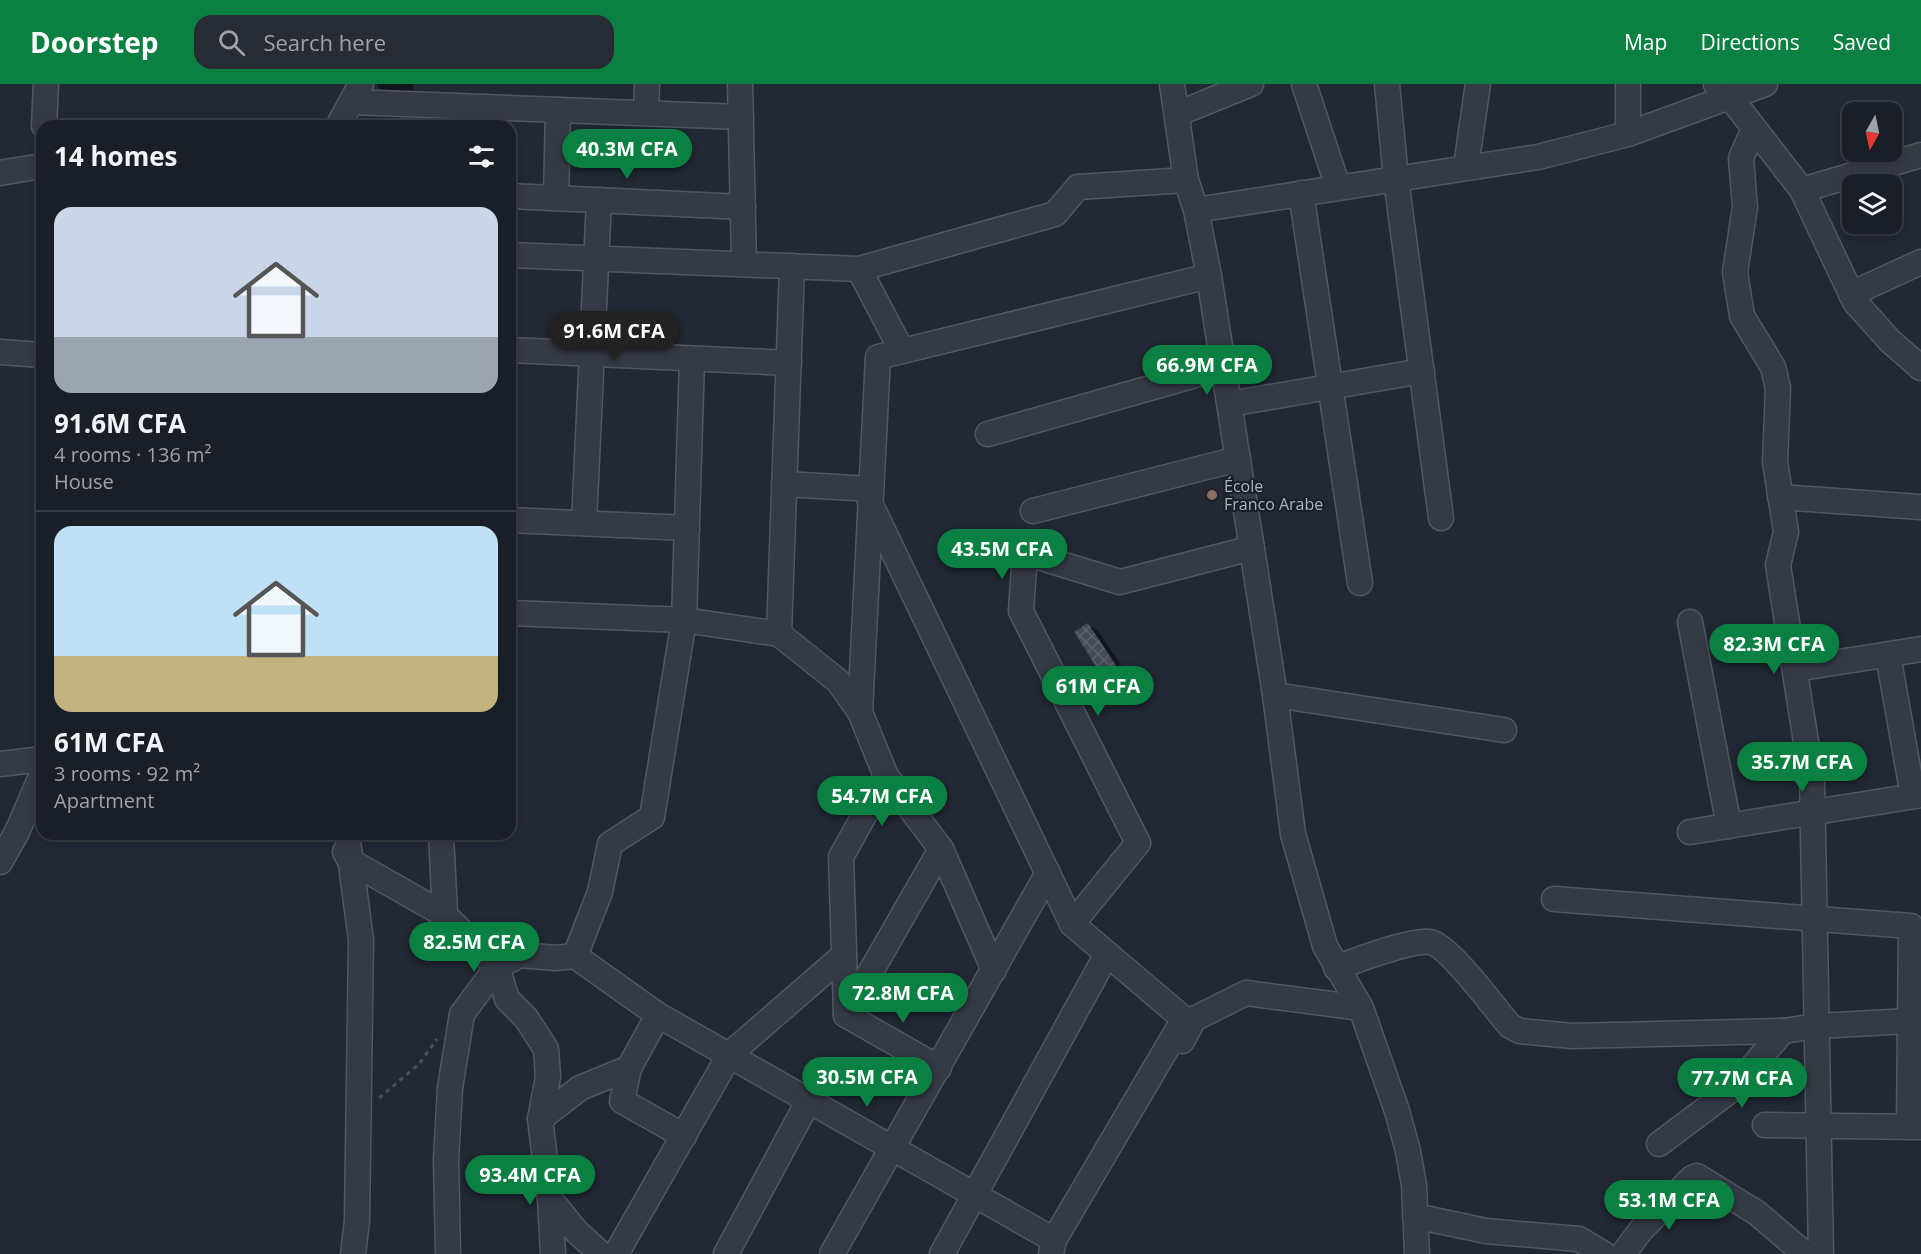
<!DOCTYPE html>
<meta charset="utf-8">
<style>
body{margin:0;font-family:"Open Sans",sans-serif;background:#272b33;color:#f1f3f6;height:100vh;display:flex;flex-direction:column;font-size:22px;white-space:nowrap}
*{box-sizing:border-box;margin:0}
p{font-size:20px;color:#9fa2a7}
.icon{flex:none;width:33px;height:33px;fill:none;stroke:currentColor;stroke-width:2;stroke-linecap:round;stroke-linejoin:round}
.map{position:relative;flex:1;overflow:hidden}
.details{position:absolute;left:36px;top:36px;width:480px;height:720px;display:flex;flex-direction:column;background:#1a1e27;border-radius:18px;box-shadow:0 3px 9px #0003,0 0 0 2px #383c44}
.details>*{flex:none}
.needle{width:39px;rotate:189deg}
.fabs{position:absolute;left:1842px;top:18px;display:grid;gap:12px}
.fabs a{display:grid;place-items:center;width:60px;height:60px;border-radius:12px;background:#1a1e27;box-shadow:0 3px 9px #0003,0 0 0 2px #383c44;font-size:30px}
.price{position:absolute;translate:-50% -51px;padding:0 14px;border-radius:21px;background:#0b8043;color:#fff;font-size:20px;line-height:39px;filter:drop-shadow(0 2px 3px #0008)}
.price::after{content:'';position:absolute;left:50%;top:36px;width:18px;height:14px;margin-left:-9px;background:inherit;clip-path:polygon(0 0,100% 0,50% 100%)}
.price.current{background:#222;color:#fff}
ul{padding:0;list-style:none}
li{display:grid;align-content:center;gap:12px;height:318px;padding:0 18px}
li+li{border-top:2px solid #383c44}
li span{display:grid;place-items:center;height:186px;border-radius:18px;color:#555}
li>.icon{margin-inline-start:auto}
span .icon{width:108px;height:108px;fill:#fffc;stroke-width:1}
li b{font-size:26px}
h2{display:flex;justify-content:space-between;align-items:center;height:72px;padding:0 18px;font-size:26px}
header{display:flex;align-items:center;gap:36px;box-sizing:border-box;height:84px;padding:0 30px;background:#0b8043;color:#fff}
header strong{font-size:28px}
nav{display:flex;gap:33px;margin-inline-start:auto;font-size:21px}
.search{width:420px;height:54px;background:#272b33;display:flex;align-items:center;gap:15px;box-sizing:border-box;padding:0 21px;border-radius:18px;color:#9fa2a7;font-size:22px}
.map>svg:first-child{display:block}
.shadow{fill:#0007}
.building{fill:url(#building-cross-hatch)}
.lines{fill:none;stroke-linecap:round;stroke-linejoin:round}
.minor-casing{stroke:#525863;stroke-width:27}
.path{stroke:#455357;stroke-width:3;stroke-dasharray:4.5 4.5;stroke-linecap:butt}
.minor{stroke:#353a45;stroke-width:24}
.education-dot{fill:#8d6e63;stroke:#1a1f29;stroke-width:2}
.labels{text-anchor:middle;stroke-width:4.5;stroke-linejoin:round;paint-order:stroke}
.poi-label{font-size:16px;fill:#afb5c2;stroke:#1a1f29;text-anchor:start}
</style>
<header>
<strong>Doorstep</strong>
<div class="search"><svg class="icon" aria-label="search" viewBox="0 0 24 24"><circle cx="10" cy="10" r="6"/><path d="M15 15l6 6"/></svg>Search here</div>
<nav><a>Map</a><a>Directions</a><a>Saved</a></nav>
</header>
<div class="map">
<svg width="1921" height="1170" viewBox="0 0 1921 1170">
<defs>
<pattern id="building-cross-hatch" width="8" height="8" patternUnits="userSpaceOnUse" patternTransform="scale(1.5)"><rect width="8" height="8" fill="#434b58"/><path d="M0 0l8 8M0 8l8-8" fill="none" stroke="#5c636e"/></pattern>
</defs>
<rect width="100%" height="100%" fill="#222834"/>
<g class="shadow">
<path d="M377,0H413L415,13L392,12L378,4Z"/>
<path d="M1088,541L1098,547L1133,599L1137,615L1129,620L1118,613Z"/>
</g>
<path class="building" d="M1088,539L1123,592L1127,609L1117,615L1074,548Z"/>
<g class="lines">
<defs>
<g id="minor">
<path d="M740,0L744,180"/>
<path d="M1172,0L1186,96L1196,126L1209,192L1275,611L1293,750L1325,862L1361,924L1397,1027L1408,1067L1414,1101L1417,1170"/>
<path d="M1304,0L1338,103"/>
<path d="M1387,0L1396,95L1441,434"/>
<path d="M1628,0V50"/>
<path d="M1716,0L1730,13L1802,106L1855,218L1890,257L1921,284"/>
<path d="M352,18L741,33"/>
<path d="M646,29L647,0"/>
<path d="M1177,30L1251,0"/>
<path d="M44,42L46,0"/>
<path d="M338,42L361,0"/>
<path d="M1754,45L1741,74L1745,123L1735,188L1742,232L1773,283L1778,304L1775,378L1786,448L1778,481L1812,696L1821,1170"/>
<path d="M1466,82L1478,0"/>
<path d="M0,89L42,82"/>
<path d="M1802,106L1921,71"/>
<path d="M1301,109L1360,499"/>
<path d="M510,112L743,123"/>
<path d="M556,114L558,26"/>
<path d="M1196,126L1538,73L1628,50L1765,0"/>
<path d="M510,171L859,185L1055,130L1078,103L1186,96"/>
<path d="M859,185L902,267"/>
<path d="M1851,210L1921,178"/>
<path d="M510,266L789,279"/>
<path d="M0,268L42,271"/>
<path d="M1230,320L1422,287"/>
<path d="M988,350L1224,283"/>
<path d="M784,400L871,405"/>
<path d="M1780,413L1921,423"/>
<path d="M870,419L1072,840L1184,935L1054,1156L1051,1170"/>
<path d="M1033,427L1238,375"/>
<path d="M510,436L687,444"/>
<path d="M584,439L599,116"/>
<path d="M510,529L684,536L779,550L838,597L860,628L886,692L941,765L994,886"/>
<path d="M1690,538L1729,742"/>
<path d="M779,550L792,182"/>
<path d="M1888,571L1913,712"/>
<path d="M1795,585L1921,565"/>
<path d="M1275,611L1504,646"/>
<path d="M860,628L878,273L1209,192"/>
<path d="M0,680L42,675"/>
<path d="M1690,748L1921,711"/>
<path d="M347,750L361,856L357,1137L353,1170"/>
<path d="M441,750L445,831L497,883L507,915L526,934L546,965L548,993L540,1035L550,1115L576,1147L601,1170"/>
<path d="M345,768L350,777L445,831"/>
<path d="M0,778L17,748L42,690"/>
<path d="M1554,815L1911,842L1909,1043"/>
<path d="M1072,840L1138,759L1021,527L1025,469L1120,498L1252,464"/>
<path d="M575,872L600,808L610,760L652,733L684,536L692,275"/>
<path d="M1336,884C1354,877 1413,855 1430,858C1449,861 1495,925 1510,942L1520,947L1572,952L1783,947L1817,942L1909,937L1921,939"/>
<path d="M846,931L841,773L886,692"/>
<path d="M846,931L941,765"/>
<path d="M846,931L939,984"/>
<path d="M1182,957L1194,935L1246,909L1361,924"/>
<path d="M629,984L622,1017L684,1052"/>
<path d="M540,1035L580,1004L629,984L658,931"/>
<path d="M1765,1041L1921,1043"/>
<path d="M1659,1060L1735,1003L1783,947"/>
<path d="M550,1115L553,1170"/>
<path d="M1415,1132L1486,1147L1579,1155L1604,1170"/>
<path d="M448,1170L446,1076L450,1004L462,930L497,883L520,871L555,874L575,872L658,931L1054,1156"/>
<path d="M616,1170L730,970L844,871"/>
<path d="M726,1170L809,1016"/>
<path d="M832,1170L1048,789"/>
<path d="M942,1170L1107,870"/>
<path d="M1623,1170L1641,1146L1692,1094L1697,1092L1757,1129L1805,1170"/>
</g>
</defs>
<use href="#minor" class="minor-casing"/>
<path class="path" d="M379,1014L419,980L437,955"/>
<use href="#minor" class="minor"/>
</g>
<circle class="education-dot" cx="1212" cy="411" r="6"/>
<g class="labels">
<g class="poi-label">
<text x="1224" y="408">École<tspan x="1224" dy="18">Franco Arabe</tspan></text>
</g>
</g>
</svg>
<div class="fabs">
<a><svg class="needle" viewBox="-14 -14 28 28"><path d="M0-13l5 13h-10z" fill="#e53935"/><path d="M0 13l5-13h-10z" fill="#9fa2a7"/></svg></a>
<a><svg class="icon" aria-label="layers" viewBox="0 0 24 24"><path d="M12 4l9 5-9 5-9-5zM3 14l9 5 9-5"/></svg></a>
</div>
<b class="price" style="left:627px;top:96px">40.3M CFA</b>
<b class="price current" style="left:614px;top:278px">91.6M CFA</b>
<b class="price" style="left:1207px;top:312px">66.9M CFA</b>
<b class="price" style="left:1002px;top:496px">43.5M CFA</b>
<b class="price" style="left:1774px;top:591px">82.3M CFA</b>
<b class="price" style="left:1098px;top:633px">61M CFA</b>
<b class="price" style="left:1802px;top:709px">35.7M CFA</b>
<b class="price" style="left:882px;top:743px">54.7M CFA</b>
<b class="price" style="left:474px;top:889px">82.5M CFA</b>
<b class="price" style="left:903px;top:940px">72.8M CFA</b>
<b class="price" style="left:867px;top:1024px">30.5M CFA</b>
<b class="price" style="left:1742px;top:1025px">77.7M CFA</b>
<b class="price" style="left:530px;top:1122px">93.4M CFA</b>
<b class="price" style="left:1669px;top:1147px">53.1M CFA</b>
<section class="details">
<h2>14 homes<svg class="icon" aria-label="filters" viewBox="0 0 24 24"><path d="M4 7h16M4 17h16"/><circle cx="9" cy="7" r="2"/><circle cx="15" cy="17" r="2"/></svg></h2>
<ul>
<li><span style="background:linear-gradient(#c9d6e8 70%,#9aa5b1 0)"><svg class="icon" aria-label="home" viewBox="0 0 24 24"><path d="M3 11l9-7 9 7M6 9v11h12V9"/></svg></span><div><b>91.6M CFA</b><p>4 rooms · 136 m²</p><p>House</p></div></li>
<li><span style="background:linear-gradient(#bfe0f5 70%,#c2b280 0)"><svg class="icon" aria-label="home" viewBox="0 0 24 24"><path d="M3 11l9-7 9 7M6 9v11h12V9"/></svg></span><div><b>61M CFA</b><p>3 rooms · 92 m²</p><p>Apartment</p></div></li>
</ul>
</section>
</div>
